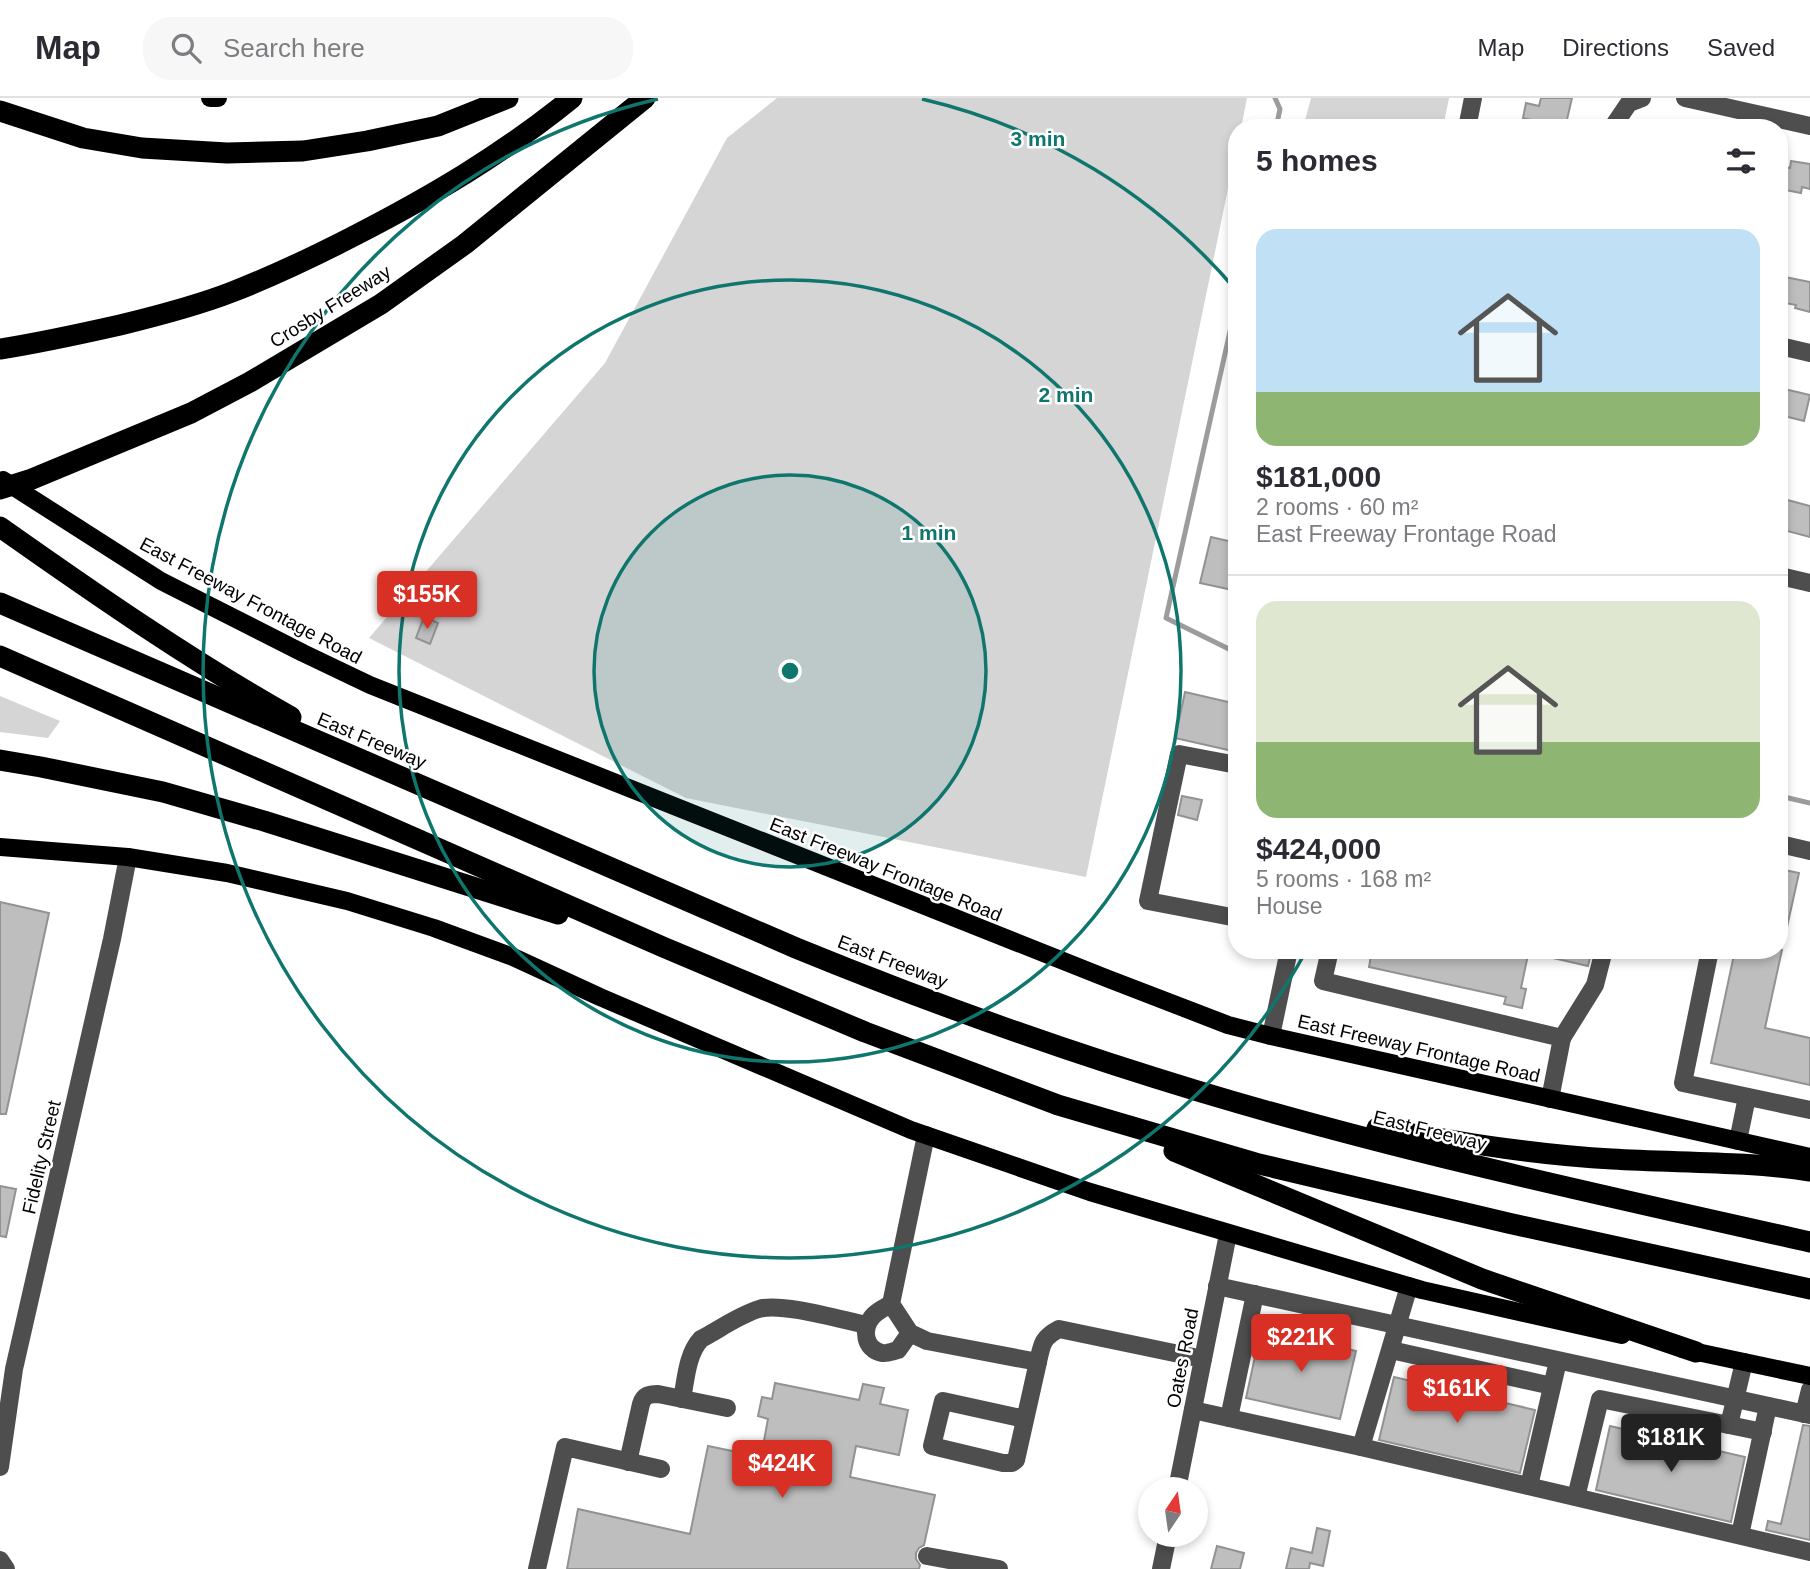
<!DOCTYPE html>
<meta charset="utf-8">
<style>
body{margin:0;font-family:Helvetica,sans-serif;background:#f7f7f7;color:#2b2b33;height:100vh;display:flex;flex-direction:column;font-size:26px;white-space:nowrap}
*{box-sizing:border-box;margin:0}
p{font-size:23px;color:#7c7c81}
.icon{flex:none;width:38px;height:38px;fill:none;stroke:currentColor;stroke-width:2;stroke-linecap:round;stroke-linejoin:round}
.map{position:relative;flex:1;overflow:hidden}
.side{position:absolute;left:1228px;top:21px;width:560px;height:840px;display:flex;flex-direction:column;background:#fff;border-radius:28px;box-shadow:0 4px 10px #0003}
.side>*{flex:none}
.needle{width:46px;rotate:13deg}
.tools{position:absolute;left:1138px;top:1379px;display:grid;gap:14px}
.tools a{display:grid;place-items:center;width:70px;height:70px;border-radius:50%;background:#fff;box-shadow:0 4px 10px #0003;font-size:35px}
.price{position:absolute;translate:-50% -60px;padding:0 16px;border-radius:7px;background:#d93025;color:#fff;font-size:23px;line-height:46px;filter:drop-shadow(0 2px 4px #0008)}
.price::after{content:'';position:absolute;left:50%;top:42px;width:21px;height:16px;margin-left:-10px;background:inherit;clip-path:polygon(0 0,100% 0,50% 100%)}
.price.selected{background:#222;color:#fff}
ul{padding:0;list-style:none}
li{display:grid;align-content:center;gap:14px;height:371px;padding:0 28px}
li+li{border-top:2px solid #e1e1e2}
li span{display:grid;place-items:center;height:217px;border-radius:21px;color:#555}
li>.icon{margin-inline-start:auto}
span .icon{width:126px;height:126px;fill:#fffc;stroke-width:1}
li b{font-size:30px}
h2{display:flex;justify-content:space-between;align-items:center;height:84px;padding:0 28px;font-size:30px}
header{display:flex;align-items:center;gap:42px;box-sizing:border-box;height:98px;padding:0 35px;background:#fff;border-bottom:2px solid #e1e1e2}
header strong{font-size:33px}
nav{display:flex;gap:38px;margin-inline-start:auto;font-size:24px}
.search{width:490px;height:63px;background:#f7f7f7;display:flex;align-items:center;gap:18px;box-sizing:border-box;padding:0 24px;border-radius:28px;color:#7c7c81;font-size:26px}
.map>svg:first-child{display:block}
.green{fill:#d5d5d5}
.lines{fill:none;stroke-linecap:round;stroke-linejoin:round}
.stream{stroke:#9c9c9c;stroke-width:5}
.building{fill:#bebebe;stroke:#929292;stroke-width:2}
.minor{stroke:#4e4e4e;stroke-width:18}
.major{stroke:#000;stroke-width:18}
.highway{stroke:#000;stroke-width:21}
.ring{fill:none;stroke:#0f766e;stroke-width:3.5}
.labels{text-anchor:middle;stroke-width:5;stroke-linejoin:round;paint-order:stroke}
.street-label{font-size:19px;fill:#000;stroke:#fff}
.centre{fill:#0f766e;stroke:#fff;stroke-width:3.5}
.ring-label{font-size:21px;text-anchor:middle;font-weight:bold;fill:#0f766e;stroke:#fff;stroke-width:5;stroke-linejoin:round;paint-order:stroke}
</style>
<header>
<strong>Map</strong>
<div class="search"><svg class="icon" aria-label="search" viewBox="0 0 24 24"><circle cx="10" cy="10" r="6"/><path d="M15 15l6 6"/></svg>Search here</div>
<nav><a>Map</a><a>Directions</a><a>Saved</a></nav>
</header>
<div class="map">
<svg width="1810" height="1471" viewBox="0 0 1810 1471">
<rect width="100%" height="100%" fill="#fff"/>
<g class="green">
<path d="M777,0H1247L1241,30H1237V47L1086,779L686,700L369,540L605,265L727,40Z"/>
<path d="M1311,0H1449L1443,30H1303Z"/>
<path d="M0,598L60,623L48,640L0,634Z"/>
</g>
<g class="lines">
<g class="stream">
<path d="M1275,0L1280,11L1276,30"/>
<path d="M1237,202L1166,520L1237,555"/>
<path d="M1780,698L1810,705"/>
</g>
</g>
<g class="building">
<path d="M1541,0H1572L1565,30L1523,20L1526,5L1539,8Z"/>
<path d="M1791,63L1810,66V91L1802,89L1801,95L1780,91V68L1790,70Z"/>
<path d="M1780,178L1810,184V214L1795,210L1796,207L1780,204Z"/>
<path d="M1780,290L1810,297L1804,323L1780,317Z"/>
<path d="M1780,400L1810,408V439L1780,431Z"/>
<path d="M1211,439L1237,445V493L1200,485Z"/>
<path d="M424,519L438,525L430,546L416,540Z"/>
<path d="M1185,594L1237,606V654L1175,640Z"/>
<path d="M1182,698L1202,702L1197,722L1178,717Z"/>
<path d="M1780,771L1799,775L1785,838H1780Z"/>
<path d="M0,804L49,815L6,1016H0Z"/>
<path d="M1372,852H1529L1521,890L1526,891L1522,910L1504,906L1506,899L1369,869Z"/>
<path d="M1544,852H1592L1588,868L1544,858Z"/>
<path d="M1735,852H1782L1765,930L1810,940V987L1711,965Z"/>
<path d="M0,1088L16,1091L6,1139L0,1138Z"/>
<path d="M1261,1231L1356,1253L1340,1321L1246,1300Z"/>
<path d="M1394,1279L1535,1312L1520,1375L1379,1342Z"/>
<path d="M775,1285L859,1302L863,1286L884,1290L880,1306L908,1312L899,1357L856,1348L850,1379L935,1397L924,1447L919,1450L916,1455V1461L920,1467L919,1471H567L578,1411L690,1436L708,1348L761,1359L768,1321L758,1318L762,1299L772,1301Z"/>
<path d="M1803,1327L1810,1328V1442L1766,1432L1768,1423L1781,1426Z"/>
<path d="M1610,1328L1745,1359L1731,1424L1596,1392Z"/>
<path d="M1317,1430L1330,1433L1323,1468L1310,1465L1309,1471H1286L1291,1450L1312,1455Z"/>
<path d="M1217,1448L1244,1455L1240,1471H1211Z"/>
</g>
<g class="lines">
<g class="minor">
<path d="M1685,0L1810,28"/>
<path d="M1467,30L1473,0"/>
<path d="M1612,30L1629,5L1642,0"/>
<path d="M1780,248L1810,255"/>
<path d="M1780,478L1810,485"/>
<path d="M1237,667L1179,656L1148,803L1237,820"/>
<path d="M1780,746L1810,753"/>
<path d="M1330,852L1323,883L1562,940L1550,1001"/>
<path d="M1710,852L1683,985L1810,1012"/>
<path d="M1271,938L1289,852"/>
<path d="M1562,940L1595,887L1604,852"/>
<path d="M926,1037L891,1206L910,1235L927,1243L1038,1264C1042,1246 1042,1240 1059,1231L1203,1261"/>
<path d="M1738,1043L1747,999"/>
<path d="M1217,1188L1810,1317"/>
<path d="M891,1206C884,1210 877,1213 872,1219C862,1231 864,1251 882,1255C887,1256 893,1253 898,1252L910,1235"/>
<path d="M1391,1252L1552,1288"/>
<path d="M682,1301C686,1281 687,1256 701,1241C720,1231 739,1217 759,1211C781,1204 842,1222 866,1227"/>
<path d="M1193,1312L1229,1320L1255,1196"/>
<path d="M1804,1316L1810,1292"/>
<path d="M1229,1320L1361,1349L1409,1188"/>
<path d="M1025,1321L943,1303L932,1348L1003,1365H1012L1016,1362L1038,1264"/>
<path d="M1729,1327L1763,1334"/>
<path d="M1361,1349L1810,1454"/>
<path d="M628,1364L641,1306C644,1297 649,1296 658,1296L727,1310"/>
<path d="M0,1369L14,1271L112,841L128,759"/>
<path d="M1529,1388L1558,1263"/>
<path d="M1177,1391L1228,1136"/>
<path d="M1576,1399L1600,1301L1729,1327L1744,1264"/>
<path d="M1740,1437L1768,1308"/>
<path d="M927,1458L999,1471"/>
<path d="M0,1462L6,1471"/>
<path d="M537,1471L565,1349L661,1371"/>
<path d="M1161,1471L1168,1437"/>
</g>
<g class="major">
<path d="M210,0H218"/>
<path d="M3,382L161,483L303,555L370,587L1106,880L1228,927L1271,938L1810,1059"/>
<path d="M0,749L128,759L227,775L347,803L434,830L513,859L600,899L911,1032L1090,1094L1422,1192L1622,1237"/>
<path d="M1683,1251L1810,1278"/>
</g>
<g class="highway">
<path d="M0,13L83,40L142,50L227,55L303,53L367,43L438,28L508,0"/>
<path d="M0,251C40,245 80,236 120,227C157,218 196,208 232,194C273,178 313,159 352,139C432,98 503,56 572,0"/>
<path d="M0,391L32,381L191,315L250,284L381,206L465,146L645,0"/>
<path d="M0,429C95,496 190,562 291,619"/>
<path d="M0,505L796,850C928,904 1064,953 1201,994C1401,1054 1606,1098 1810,1144"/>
<path d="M0,558L663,849L865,934L1058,1007L1259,1066L1508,1125L1810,1191"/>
<path d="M0,662L41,669L163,694L264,723L558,816"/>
<path d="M1377,1030C1455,1043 1533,1057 1612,1061C1677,1065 1745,1063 1810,1073"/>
<path d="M1174,1053L1482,1181L1696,1254"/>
</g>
</g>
<circle cx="790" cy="573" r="196" fill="#0f766e" fill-opacity=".12"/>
<g class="ring">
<circle cx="790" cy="573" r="196"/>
<circle cx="790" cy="573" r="391"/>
<path d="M1306 853A587 587 0 1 1 658 1M922 1A587 587 0 0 1 1236 192"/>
</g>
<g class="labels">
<g class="street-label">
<text transform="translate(330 208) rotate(-32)" y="7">Crosby Freeway</text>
<text transform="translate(251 502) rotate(28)" y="7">East Freeway Frontage Road</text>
<text transform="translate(372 642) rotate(23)" y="7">East Freeway</text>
<text transform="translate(886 771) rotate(22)" y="7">East Freeway Frontage Road</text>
<text transform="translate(893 863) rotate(21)" y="7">East Freeway</text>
<text transform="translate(1419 950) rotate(13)" y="7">East Freeway Frontage Road</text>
<text transform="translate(1430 1032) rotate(14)" y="7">East Freeway</text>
<text transform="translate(41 1059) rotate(-77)" y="7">Fidelity Street</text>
<text transform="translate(1182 1260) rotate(-79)" y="7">Oates Road</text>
</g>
</g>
<circle cx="790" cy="573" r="10" class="centre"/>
<g class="ring-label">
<text x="1038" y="48">3 min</text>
<text x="1066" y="304">2 min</text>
<text x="929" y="442">1 min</text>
</g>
</svg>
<div class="tools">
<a><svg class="needle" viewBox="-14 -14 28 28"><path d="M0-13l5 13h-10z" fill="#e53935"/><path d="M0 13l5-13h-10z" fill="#7c7c81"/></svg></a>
</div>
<b class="price" style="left:427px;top:533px">$155K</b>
<b class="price" style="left:1301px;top:1276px">$221K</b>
<b class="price" style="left:1457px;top:1327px">$161K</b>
<b class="price selected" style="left:1671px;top:1376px">$181K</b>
<b class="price" style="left:782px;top:1402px">$424K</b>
<section class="side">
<h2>5 homes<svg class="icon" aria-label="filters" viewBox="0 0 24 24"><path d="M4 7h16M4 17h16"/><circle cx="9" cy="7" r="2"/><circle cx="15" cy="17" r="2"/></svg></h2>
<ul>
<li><span style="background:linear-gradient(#bfe0f5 75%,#8fb573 0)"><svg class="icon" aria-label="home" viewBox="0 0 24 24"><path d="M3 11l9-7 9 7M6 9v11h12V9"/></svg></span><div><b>$181,000</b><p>2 rooms · 60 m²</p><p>East Freeway Frontage Road</p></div></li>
<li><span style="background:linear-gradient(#dfe7d0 65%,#8fb573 0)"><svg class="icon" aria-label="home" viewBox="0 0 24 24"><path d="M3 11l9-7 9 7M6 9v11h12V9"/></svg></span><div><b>$424,000</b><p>5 rooms · 168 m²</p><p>House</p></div></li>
</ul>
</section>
</div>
